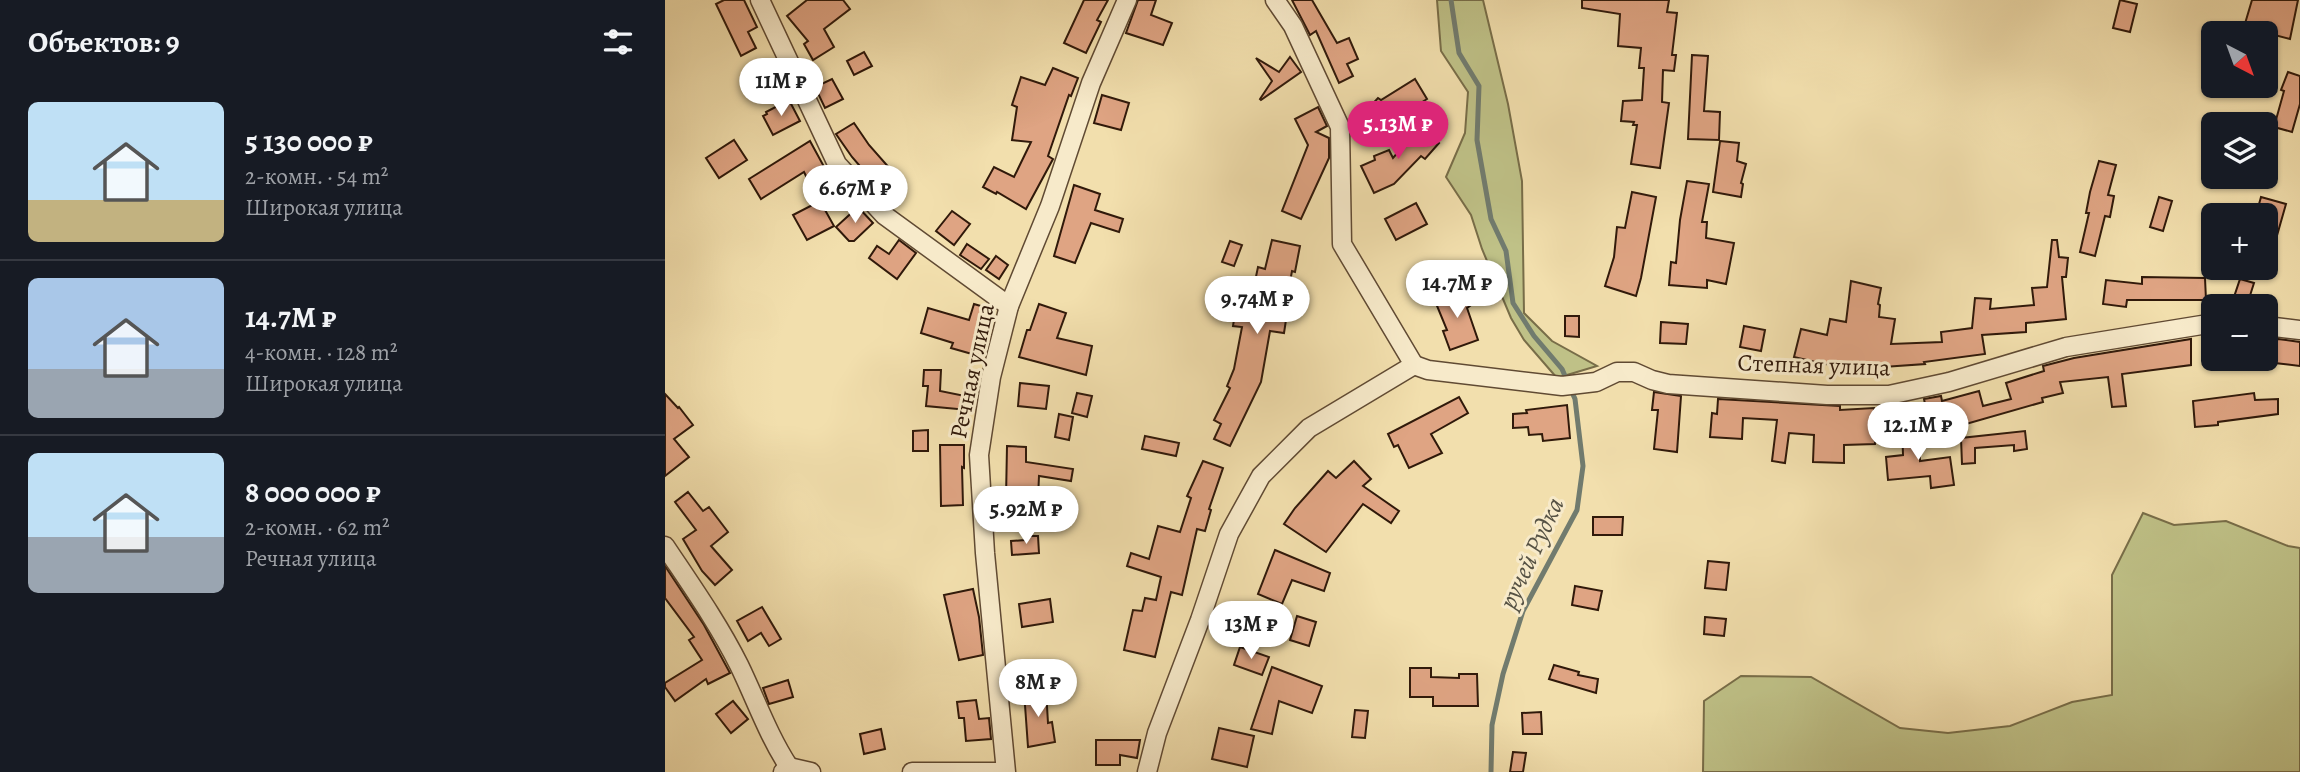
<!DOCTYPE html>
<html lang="ru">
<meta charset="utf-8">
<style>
body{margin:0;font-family:Alegreya,serif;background:#242831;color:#f1f3f6;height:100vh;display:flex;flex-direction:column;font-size:26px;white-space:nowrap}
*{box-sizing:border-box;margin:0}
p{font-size:23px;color:#9ea1a6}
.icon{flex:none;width:38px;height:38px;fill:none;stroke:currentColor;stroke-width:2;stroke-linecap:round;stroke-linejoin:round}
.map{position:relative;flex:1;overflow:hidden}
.drawer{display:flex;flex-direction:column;background:#171b24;width:665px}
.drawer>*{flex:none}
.needle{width:46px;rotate:139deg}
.controls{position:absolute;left:1536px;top:21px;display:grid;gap:14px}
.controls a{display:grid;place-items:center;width:77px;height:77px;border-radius:10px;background:#171b24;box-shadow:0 2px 5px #0004;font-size:35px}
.price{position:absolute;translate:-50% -60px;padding:0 16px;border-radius:24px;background:#fff;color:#222;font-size:23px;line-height:46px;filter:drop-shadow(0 2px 4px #0008)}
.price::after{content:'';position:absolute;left:50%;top:42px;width:21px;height:16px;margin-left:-10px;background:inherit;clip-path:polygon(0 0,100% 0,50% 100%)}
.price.active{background:#db2777;color:#fff}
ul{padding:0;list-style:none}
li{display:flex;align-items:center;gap:21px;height:175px;padding:0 28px}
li+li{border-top:2px solid #363941}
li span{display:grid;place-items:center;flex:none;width:196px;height:140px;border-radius:10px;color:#555}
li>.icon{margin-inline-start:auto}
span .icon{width:84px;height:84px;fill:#fffc;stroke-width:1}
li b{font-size:30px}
h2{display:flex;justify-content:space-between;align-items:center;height:84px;padding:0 28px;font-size:30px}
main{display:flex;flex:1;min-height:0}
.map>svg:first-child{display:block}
.green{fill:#bfc187;stroke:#786d48;stroke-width:2}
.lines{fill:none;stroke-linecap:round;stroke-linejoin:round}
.stream{stroke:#717b6e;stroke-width:5}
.building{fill:#dfa483;stroke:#30190a;stroke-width:2}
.street-casing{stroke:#604a33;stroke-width:21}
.street{stroke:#f7eaca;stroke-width:18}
.labels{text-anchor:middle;stroke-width:6;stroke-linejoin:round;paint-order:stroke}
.street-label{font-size:24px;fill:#30190a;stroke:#f7eaca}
.water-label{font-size:26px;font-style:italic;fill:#565244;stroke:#f7eaca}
</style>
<main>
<section class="drawer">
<h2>Объектов: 9<svg class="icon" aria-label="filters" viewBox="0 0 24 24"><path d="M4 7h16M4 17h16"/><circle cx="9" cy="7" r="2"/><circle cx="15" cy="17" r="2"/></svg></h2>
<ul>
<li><span style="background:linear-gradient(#bfe0f5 70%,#c2b280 0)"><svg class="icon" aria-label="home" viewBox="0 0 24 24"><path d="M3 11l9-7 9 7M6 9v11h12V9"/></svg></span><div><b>5 130 000 ₽</b><p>2-комн. · 54 m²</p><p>Широкая улица</p></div></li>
<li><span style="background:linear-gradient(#a9c7e8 65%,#9aa5b1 0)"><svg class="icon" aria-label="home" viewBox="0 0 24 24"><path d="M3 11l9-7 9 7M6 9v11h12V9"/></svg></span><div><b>14.7M ₽</b><p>4-комн. · 128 m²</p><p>Широкая улица</p></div></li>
<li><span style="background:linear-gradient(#bfe0f5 60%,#9aa5b1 0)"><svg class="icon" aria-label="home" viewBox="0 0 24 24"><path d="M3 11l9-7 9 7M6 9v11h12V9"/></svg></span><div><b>8 000 000 ₽</b><p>2-комн. · 62 m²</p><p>Речная улица</p></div></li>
</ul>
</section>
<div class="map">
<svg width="1635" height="772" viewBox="0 0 1635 772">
<rect width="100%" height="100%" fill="#f2dfad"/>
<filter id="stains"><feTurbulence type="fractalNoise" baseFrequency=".00286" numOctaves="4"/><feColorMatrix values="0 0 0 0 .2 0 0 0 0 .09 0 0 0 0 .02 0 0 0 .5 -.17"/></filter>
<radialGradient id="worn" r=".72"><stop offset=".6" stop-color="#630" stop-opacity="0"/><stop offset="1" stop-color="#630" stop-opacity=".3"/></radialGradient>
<g class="green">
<path d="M772,0H818L843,104L857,181L859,313L887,341L932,366L892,378L859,340L846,318L817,249L806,215L781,177L800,133L803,92L776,51Z"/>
<path d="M1478,513L1509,525L1561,521L1623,546L1635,548V772H1038L1039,701L1076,676L1146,677L1235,728L1283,733L1345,726L1407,702L1447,695V575Z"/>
</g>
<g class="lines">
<path class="stream" d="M786,0L794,53L814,86L812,140L826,219L841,251L848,303L869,336L897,369L910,399L918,466L912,510L858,611L838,674L827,725L826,772"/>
</g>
<g class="building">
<path d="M59,0H79L92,27L83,32L91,48L76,56L51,4Z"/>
<path d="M142,0H178L185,9L159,29L169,47L148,60L139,44L143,41L122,16Z"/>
<path d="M419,0H443L432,20L436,22L421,53L399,43Z"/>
<path d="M473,0H491L486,15L507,23L498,45L461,33Z"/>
<path d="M627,0H647L672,43L684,38L693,59L682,64L688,76L674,83L651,31L645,35Z"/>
<path d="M917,0H1004L1002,12L1012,13L1007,55H1011L1009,71L998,70L997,102L1004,103L995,168L966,164L972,125H968L969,122L956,121L958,101L977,100L979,68H974L976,48L953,46L955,14L917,8Z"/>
<path d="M1455,0L1472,4L1465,32L1448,28Z"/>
<path d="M1587,0H1633L1625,39L1579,27Z"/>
<path d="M199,52L207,66L189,75L182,61Z"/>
<path d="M1027,55L1043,56L1039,111L1055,112L1054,140L1023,139Z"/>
<path d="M625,57L636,72L596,100L595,99L607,81L591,58L614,72Z"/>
<path d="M114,67L119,77L92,93L86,80Z"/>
<path d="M388,68L413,78L406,96L404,95L383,156L388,159L361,209L332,192L331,194L318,187L329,167L349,177L366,142L347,140L352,107L347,105L356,77L380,85Z"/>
<path d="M1623,72L1635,76V104L1627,132L1609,127L1619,91L1616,90Z"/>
<path d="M167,79L178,99L160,108L150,87Z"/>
<path d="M750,79L762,99L733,117L730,112L716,127L700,112L713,98L716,100Z"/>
<path d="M437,95L464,103L456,130L429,123Z"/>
<path d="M124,100L135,121L108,135L98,116L102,114L101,112Z"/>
<path d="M653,107L662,126L651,132L664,138V158L636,219L617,211L643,145L630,119Z"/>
<path d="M189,123L204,145L234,179L221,191L215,184L213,187L187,157L171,134Z"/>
<path d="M755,127L774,143L760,159L756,156L729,184L709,193L696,166L710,160L709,156L724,150L728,158Z"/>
<path d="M69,140L82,160L54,178L41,158Z"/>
<path d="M145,141L163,174L145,184L139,172L96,199L84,179Z"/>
<path d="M1055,141L1074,143L1072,161L1081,164L1076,183L1078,184L1076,197L1048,192Z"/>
<path d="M1434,161L1451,165L1443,195L1449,196L1445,217L1440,216L1430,256L1415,252L1424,213H1421L1425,192Z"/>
<path d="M1022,181L1044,184L1037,222H1042L1041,238L1069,243L1061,284L1042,280V288L1004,285L1006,262L1011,263L1015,220Z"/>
<path d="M409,185L435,194L430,210L458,219L454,232L426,223L410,263L389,256Z"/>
<path d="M967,192L991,197L976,278L971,296L940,286L949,257L952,227L960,228Z"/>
<path d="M1494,197L1507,201L1498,231L1485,227Z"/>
<path d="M1596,197L1621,204L1605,260L1601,259V215H1591Z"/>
<path d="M155,201L169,226L142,240L128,215Z"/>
<path d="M751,203L762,224L731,240L720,219Z"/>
<path d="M193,207L208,223L189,241H184L171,227Z"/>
<path d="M287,211L305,224L289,245L271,231Z"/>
<path d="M234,240L251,253L232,279L204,258L212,246L224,254Z"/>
<path d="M607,240L635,246L630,272L627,271L618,320H621L619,333L605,331L596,382L565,446L549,439L556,424L549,420L565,388L562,386L569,369L577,327L568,326L570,313L583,315L593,267L600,269Z"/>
<path d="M1387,240H1392L1394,257L1403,258L1401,277H1397L1401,319L1361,323V332L1317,335L1320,354L1259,362L1260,364L1218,367L1194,364V366L1159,364L1129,357L1136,329L1162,335L1165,319L1181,322L1186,281L1216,288L1213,304L1215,305L1214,317L1230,319L1226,344L1277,342L1276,332L1307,328L1310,298L1326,299L1325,309L1369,305L1367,288L1382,287Z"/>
<path d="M565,241L577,245L569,266L557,262Z"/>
<path d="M302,244L324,259L316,269L295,255Z"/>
<path d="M331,256L343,265L334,279L321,270Z"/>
<path d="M1477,277L1540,278L1541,300H1462L1461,307L1438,304L1441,280L1477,284Z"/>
<path d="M1575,279L1589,283L1582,305L1568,300Z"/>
<path d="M797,289L805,306L802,308L813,340L785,350L778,331L782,330L770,301Z"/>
<path d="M309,304L329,310L314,356L286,348L288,343L256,333L263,308L304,320Z"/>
<path d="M374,304L401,313L392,338L427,346L421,375L354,357L362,330H365Z"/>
<path d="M900,316H914V337L900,336Z"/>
<path d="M996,322L1023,324L1021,344L995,343Z"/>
<path d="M1079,326L1100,330L1096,351L1075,347Z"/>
<path d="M1526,339V365L1457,374L1461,406L1447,407L1443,377L1395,382L1398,393L1377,398L1378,402L1294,426L1292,418L1264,424L1259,399L1276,396L1277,401L1314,391L1318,406L1346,399L1341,383L1379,371L1378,366L1409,358Z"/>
<path d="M1613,339L1635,342V366L1601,362V340Z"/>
<path d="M259,370H276L275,391L305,397L303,410L261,406L263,386H258Z"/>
<path d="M355,383L384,386L381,409L353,406Z"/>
<path d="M989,392L1016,396L1012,452L989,449L993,410H987Z"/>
<path d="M412,393L427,396L422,417L407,413Z"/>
<path d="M1589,393L1590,400L1613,399V414L1553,422V425L1530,427L1528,401Z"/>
<path d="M0,394L13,408L14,407L28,425L9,439L24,457L0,476Z"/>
<path d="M794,397L803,413L766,434L777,453L744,468L733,445L729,447L723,434Z"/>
<path d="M1053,399L1175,406V410L1209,408L1210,444L1179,445V463L1148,462L1149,435L1124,433L1120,463L1107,461L1112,420L1078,418L1077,439L1045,437L1047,413L1052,414Z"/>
<path d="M902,405L905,438L878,441L877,434L864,435L863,427L848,428V414L862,413L861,410Z"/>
<path d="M394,414L408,417L404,440L390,437Z"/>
<path d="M1237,424H1254L1255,461L1285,457L1289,485L1266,488L1265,476L1223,480L1221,457L1238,455Z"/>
<path d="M263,430V451H248V431Z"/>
<path d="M1360,431L1362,449L1349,451V445L1310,448V463L1297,464L1296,438Z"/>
<path d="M480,436L514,443L511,456L477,449Z"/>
<path d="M275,445H299V468L297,467L298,505L276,506Z"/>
<path d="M342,446L361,447V462L408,469L406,481L374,476L373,499L341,498Z"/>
<path d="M538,461L558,468L544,509L546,510L540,531L532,529L517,595L506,592L490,657L459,650L468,610L477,611L480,598L491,600L496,577L462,566L466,553L484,559L493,526L515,532L526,498L522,496Z"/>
<path d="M689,461L706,479L698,486L734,511L726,523L698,504L661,552L619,524L630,508L663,471L671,478Z"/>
<path d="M23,492L38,511L44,507L63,532L46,546L67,570L50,585L37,571L18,539L31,530L10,502Z"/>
<path d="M928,517H958L957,535H928Z"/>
<path d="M360,536H373L374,553L347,555L346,541L360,540Z"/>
<path d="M610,550L665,573L659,591L627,580L617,604L593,594Z"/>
<path d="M1043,561L1064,563L1061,590L1040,588Z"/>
<path d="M0,566L39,625L65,673L43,684L41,679L10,701L0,687V683L37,660L24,640L29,637L0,598Z"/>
<path d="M910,586L937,591L933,610L907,605Z"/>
<path d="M308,589L314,617L318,655L294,660L279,595Z"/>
<path d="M385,599L388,622L357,627L354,604Z"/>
<path d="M97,607L116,639L104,646L96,633L83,641L72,621Z"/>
<path d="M632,616L651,622L644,646L625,640Z"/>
<path d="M1040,617L1061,619L1059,636L1039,634Z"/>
<path d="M575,647L604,657L597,675L569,665Z"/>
<path d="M889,665L914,672L913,675L933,679L931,693L884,679Z"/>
<path d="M607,667L657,686L647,713L614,701L607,734L586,729Z"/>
<path d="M745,668H766V677L794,678V674H812L813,706H768V697H745Z"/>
<path d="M123,680L128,697L104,704L98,688Z"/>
<path d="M381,690L383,723L387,722L390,742L363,747L359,691Z"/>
<path d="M311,700L314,719L324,718L326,739L301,741L299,718H294L292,702Z"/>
<path d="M68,701L83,719L66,733L51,714Z"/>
<path d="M690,710L703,711L700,738L687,737Z"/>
<path d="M876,712L877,734H858L857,713Z"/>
<path d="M554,728L589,736L582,767L547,759Z"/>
<path d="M216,729L220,749L199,754L195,734Z"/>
<path d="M431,740H475L472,758L455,755V765H431Z"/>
<path d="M848,752L861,753L858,772H845Z"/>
</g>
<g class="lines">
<defs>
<g id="street">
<path d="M95,0L172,164L219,215L344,306"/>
<path d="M1601,326L1635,330"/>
<path d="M749,365L763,370L897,386L931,382L952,372H969L987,380L1003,384L1162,395H1224L1284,382L1401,347L1549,323"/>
<path d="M0,546C26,585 53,623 74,665C91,700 103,735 124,767"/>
<path d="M118,772L124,767L146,772"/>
<path d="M247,772H339"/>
<path d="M341,772L320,553L314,455L326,377L344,306L385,206L426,83L462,0"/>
<path d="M482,772L492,733L535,620L564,534L596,476L644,428L749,365L677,244L675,127L628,26L610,0"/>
</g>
</defs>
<use href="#street" class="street-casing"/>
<use href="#street" class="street"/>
</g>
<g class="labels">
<g class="street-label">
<text transform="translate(1149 365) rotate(2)" y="8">Степная улица</text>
<text transform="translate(307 371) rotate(-78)" y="8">Речная улица</text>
</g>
<g class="water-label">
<text transform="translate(866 553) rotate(-65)" y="9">ручей Рудка</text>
</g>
</g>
<rect width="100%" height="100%" filter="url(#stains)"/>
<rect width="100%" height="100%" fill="url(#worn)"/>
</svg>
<div class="controls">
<a><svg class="needle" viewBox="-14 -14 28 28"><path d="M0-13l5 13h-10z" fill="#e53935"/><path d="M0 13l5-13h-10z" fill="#9ea1a6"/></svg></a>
<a><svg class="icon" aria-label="layers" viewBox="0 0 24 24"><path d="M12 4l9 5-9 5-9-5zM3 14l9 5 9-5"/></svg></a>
<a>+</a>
<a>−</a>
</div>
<b class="price" style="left:116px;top:118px">11M ₽</b>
<b class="price active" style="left:733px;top:161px">5.13M ₽</b>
<b class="price" style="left:190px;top:225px">6.67M ₽</b>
<b class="price" style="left:792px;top:320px">14.7M ₽</b>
<b class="price" style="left:592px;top:336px">9.74M ₽</b>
<b class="price" style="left:1253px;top:462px">12.1M ₽</b>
<b class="price" style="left:361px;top:546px">5.92M ₽</b>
<b class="price" style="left:586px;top:661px">13M ₽</b>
<b class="price" style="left:373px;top:719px">8M ₽</b>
</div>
</main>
